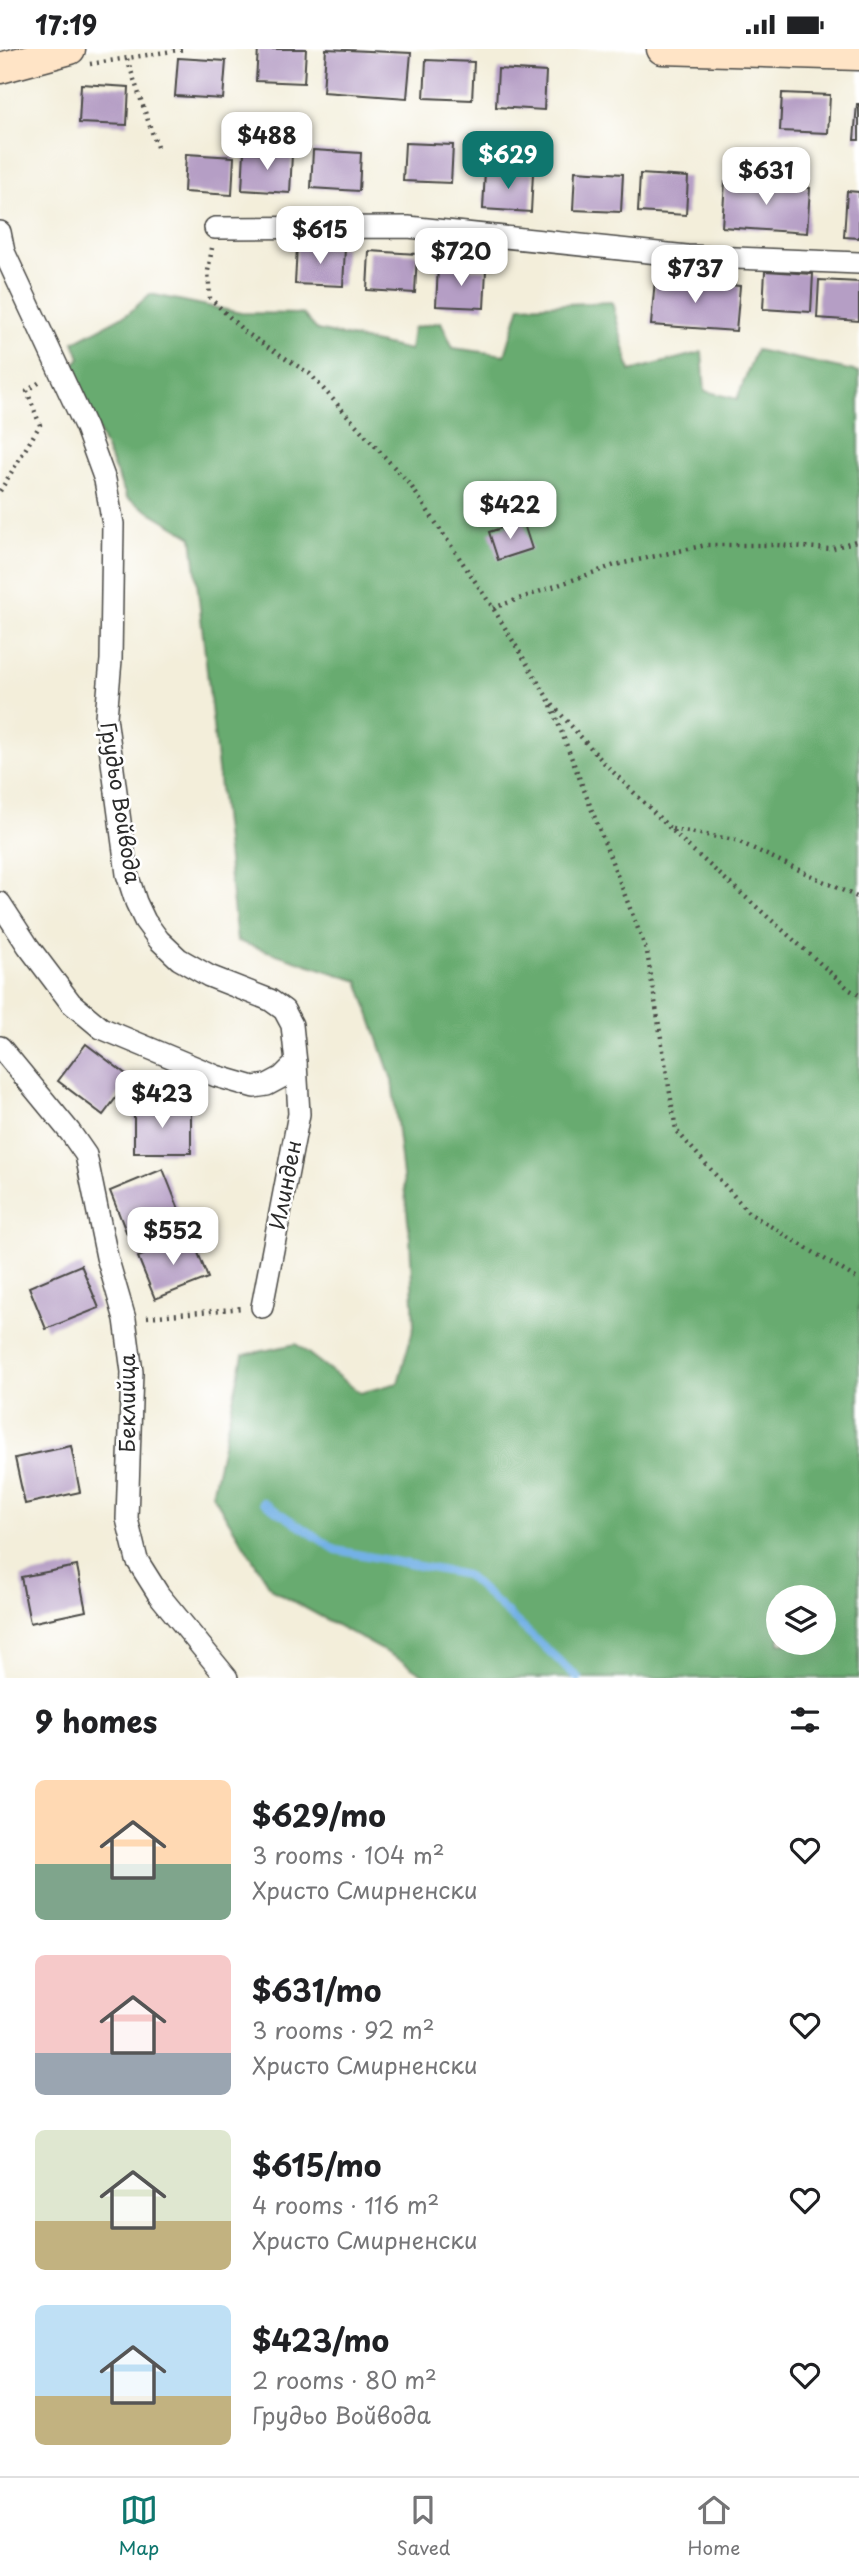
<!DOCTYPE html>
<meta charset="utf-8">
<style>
body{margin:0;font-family:"Playpen Sans",sans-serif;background:#f2f2f2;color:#202124;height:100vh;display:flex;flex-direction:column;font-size:26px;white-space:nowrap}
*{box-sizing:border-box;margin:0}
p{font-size:23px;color:#757577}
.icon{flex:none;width:38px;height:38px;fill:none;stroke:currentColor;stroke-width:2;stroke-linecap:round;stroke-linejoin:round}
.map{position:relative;height:1629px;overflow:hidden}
.panel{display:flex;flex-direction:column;background:#fff;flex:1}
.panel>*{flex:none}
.tools{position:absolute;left:766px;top:1536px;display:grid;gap:14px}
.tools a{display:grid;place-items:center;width:70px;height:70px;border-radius:50%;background:#fff;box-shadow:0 7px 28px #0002;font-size:35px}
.price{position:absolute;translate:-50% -60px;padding:0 16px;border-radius:14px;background:#fff;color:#222;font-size:23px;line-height:46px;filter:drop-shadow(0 2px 4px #0008)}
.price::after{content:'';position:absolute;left:50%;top:42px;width:21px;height:16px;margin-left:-10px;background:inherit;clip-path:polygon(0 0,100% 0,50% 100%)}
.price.active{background:#0f766e;color:#fff}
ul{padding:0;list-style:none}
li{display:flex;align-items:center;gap:21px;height:175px;padding:0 35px}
li span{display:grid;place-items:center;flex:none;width:196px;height:140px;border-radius:10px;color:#555}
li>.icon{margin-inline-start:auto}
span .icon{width:84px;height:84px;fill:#fffc;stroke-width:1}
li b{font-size:30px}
h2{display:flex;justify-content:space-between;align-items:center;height:84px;padding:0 35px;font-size:30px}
.status{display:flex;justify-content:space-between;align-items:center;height:49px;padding:0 35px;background:#fff;direction:ltr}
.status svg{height:19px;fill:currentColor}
.menu{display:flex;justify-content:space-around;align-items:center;height:98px;border-top:2px solid #e0e0e0;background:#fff;font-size:19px;color:#757577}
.menu a{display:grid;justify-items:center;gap:4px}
.menu .active{color:#0f766e}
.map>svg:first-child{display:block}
.forest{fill:#68ab6f;stroke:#4a6b4d;stroke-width:2;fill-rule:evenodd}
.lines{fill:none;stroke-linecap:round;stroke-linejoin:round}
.stream{stroke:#73b1e6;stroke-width:8}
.building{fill:#b59ec5}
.street-casing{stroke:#494845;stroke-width:24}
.secondary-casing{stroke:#494845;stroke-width:33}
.path{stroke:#494845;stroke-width:4.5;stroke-dasharray:2 5;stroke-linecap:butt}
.street{stroke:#fff;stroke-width:21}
.secondary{stroke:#ffe4c6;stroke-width:30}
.labels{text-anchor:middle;stroke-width:5;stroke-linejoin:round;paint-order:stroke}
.street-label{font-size:21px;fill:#2b2b2b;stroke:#fff}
</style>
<div class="status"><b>17:19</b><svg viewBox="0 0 49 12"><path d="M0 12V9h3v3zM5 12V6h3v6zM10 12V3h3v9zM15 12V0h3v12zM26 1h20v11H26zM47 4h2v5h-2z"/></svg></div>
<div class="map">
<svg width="859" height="1629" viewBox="0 0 859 1629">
<rect width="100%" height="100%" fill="#fff"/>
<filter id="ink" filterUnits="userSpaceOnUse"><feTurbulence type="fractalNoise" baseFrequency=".0143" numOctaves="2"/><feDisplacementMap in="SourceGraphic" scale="14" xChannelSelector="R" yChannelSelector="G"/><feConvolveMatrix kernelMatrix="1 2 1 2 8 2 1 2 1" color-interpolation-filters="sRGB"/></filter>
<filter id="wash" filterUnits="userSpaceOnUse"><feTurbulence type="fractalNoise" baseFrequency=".00686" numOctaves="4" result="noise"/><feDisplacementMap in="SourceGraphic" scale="28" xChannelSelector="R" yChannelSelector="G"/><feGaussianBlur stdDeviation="1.57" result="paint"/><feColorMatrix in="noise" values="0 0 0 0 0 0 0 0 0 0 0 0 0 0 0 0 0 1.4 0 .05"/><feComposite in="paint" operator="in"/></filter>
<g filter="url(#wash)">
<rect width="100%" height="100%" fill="#f3eeda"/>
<path class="forest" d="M150,245L241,264L303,265L317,281L410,301L413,279L441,273L453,299L505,306L520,257L612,253L630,322L702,303L705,342L737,350L756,301L859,323V1629H429L399,1610L272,1541L212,1445L243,1306L296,1295L360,1344L398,1334L414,1277L410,1189L392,1031L358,932L237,892L192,488L127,449L71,318L80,309L74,293L129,264ZM779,1549H824V1594H779Z"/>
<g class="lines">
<path class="stream" d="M263,1453L336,1501L466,1526L578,1629"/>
</g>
<g id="blocks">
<g class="building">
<path d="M258,0H306L304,34L256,32Z"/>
<path d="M326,0L411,4L407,49L323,43Z"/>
<path d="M178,9L226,12L223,50L175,47Z"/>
<path d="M426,11L474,13L472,51L424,49Z"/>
<path d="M498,20L546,23L544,61L496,58Z"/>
<path d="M81,35L129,38L127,76L79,74Z"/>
<path d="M782,44L830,46L828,84L780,82Z"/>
<path d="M857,55H859V91H854Z"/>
<path d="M405,94L453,96L451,134L403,132Z"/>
<path d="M313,101L361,104L359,142L311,139Z"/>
<path d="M244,103L292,105L290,144L242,141Z"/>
<path d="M186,105L234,108L232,146L184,143Z"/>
<path d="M485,122L533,124L531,163L483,160Z"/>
<path d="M575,122L623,125L621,163L573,161Z"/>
<path d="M640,125L688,128L686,166L638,163Z"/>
<path d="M725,132L810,139L807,184L722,178Z"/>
<path d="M847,142L859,143V189L844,188Z"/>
<path d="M297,197L345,199L343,237L295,235Z"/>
<path d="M369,202L417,205L415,244L367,241Z"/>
<path d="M438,218L486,221L484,259L436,257Z"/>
<path d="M765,222L813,225L811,263L763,260Z"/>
<path d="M655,230L740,237L736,282L651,276Z"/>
<path d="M819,231L859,233V272L817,269Z"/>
<path d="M523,472L532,500L498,511L489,483Z"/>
<path d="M86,995L131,1029L103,1066L58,1032Z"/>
<rect x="134" y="1058" width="57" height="46"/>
<path d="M163,1120L180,1163L127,1185L110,1142Z"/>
<path d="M191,1186L208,1229L155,1250L138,1208Z"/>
<path d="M81,1216L99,1259L46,1280L29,1238Z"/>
<path d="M71,1397L80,1443L25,1455L15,1409Z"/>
<path d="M77,1517L86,1562L30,1574L21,1528Z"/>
</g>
</g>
</g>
<g filter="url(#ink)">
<use href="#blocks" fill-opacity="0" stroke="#494845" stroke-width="2"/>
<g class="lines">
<defs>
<g id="street">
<path d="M215,179L408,178L687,207L859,214"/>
<path d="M0,183L4,203L86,379L105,431L113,475L111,611L106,668L127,825L136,853L145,872L159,891L179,910L209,927L270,951L284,961L292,976L296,1014L282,1028L267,1036L254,1038L216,1027L101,979L71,954L28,897L0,854"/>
<path d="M0,998L70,1083L86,1106L107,1208L125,1270L132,1323L127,1470L137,1511L159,1546L227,1629"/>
<path d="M262,1258L299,1065L296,1014"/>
</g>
<g id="secondary">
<path d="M662,0L859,6"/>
<path d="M0,19L70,0"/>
</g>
</defs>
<use href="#street" class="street-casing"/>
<use href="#secondary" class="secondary-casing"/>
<g class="path">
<path d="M127,10L157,98"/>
<path d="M90,15L185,0"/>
<path d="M212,199L208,222L210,249L245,283L310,325L411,437L493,559L550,653L605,715L688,797L850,941L859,946"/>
<path d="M0,442L40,376L27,342L40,333"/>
<path d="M493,559L615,516L706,496H777L830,500L859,491"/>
<path d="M551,656L647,903L676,1081L749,1164L859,1231"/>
<path d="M672,780L735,791L859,849"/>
<path d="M147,1268L243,1259"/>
</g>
<use href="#street" class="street"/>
<use href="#secondary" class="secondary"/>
</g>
</g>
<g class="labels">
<g class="street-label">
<text transform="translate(120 754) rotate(81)" y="7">Грудьо Войвода</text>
<text transform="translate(286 1136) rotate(-79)" y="7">Илинден</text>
<text transform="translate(128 1354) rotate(-90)" y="7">Беклийца</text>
</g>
</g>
</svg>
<div class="tools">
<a><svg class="icon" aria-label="layers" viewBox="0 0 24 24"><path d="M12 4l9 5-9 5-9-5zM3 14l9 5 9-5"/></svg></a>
</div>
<b class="price" style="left:267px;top:123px">$488</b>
<b class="price active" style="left:508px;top:142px">$629</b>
<b class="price" style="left:766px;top:158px">$631</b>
<b class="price" style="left:320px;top:217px">$615</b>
<b class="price" style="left:461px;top:239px">$720</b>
<b class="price" style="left:695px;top:256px">$737</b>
<b class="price" style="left:510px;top:492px">$422</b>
<b class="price" style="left:162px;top:1081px">$423</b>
<b class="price" style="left:173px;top:1218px">$552</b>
</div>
<section class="panel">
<h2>9 homes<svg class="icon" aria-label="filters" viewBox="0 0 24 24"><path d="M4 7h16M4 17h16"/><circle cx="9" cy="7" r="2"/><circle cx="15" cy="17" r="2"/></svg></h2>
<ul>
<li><span style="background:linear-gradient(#ffd9b3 60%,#7fa58c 0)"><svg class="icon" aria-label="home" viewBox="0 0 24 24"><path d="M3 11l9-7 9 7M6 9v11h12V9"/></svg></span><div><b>$629/mo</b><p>3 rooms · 104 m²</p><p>Христо Смирненски</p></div><svg class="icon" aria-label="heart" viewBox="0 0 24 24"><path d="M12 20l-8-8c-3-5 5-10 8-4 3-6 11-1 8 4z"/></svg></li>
<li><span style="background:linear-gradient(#f6c9c9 70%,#9aa5b1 0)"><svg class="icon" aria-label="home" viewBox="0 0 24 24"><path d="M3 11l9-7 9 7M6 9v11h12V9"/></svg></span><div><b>$631/mo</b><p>3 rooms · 92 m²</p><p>Христо Смирненски</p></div><svg class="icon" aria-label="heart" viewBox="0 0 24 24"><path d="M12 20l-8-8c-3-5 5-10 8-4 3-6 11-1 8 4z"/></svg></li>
<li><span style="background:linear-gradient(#dfe7d0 65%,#c2b280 0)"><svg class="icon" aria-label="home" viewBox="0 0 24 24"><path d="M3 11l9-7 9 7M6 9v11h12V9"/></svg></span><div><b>$615/mo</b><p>4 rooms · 116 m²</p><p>Христо Смирненски</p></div><svg class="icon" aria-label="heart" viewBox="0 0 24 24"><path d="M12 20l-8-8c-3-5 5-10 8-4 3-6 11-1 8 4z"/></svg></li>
<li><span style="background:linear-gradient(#bfe0f5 65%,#c2b280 0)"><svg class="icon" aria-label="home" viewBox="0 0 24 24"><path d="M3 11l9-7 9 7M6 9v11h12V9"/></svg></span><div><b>$423/mo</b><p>2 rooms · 80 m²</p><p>Грудьо Войвода</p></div><svg class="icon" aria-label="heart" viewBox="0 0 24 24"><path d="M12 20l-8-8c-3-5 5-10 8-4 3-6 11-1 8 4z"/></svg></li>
</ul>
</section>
<nav class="menu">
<a class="active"><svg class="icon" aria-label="map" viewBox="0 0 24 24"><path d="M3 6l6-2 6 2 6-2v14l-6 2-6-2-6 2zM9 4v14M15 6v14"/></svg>Map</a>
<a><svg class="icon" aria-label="saved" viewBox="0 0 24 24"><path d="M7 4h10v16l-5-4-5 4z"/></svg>Saved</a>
<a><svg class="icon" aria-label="home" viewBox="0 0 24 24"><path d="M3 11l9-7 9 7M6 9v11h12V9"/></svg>Home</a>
</nav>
